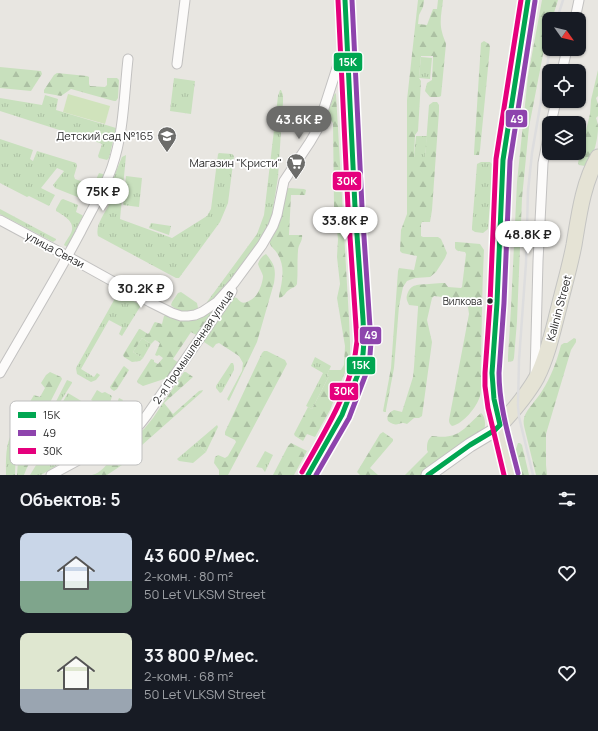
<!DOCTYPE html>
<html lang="ru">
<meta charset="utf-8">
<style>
body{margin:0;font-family:Manrope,sans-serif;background:#20242c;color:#f1f3f6;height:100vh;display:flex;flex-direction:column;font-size:15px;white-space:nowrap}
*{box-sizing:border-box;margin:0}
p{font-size:13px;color:#9ea1a6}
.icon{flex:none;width:22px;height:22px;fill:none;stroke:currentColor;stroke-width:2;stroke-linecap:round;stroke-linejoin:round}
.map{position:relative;height:475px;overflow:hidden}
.details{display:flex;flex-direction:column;background:#171b24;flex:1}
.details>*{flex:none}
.needle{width:26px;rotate:124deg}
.controls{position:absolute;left:542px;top:12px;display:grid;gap:8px}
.controls a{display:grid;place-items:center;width:44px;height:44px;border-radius:8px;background:#171b24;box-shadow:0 1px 3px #0004;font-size:20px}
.price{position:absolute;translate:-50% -34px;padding:0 9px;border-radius:14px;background:#fff;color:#222;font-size:13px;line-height:26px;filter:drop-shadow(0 1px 2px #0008)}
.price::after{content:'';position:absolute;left:50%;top:24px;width:12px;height:9px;margin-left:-6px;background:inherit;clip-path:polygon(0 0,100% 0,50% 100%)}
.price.selected{background:#6c6c6a;color:#fff}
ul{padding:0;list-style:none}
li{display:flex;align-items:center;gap:12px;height:100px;padding:0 20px}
li span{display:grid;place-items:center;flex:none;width:112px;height:80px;border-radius:8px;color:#555}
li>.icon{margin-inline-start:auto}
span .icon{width:48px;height:48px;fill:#fffc;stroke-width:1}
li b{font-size:17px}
h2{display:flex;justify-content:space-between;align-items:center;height:48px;padding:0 20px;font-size:17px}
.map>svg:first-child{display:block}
.grass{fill:url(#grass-tufts)}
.forest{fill:url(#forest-firs)}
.pitch{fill:#d0e3bc}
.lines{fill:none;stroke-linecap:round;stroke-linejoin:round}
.minor-casing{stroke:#c2c1c0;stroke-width:11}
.secondary-casing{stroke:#c2c1c0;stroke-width:15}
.primary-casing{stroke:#c4c4c2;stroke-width:17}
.minor{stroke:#fcfbfa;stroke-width:9}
.secondary{stroke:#fcfbfa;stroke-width:13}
.primary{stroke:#e5e3d5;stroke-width:15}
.rail{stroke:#ddddde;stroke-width:2.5}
.bus-1-casing{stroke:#fff;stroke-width:8}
.bus-2-casing{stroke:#fff;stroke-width:8}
.bus-3-casing{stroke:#fff;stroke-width:8}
.bus-1{stroke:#00a651;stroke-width:5}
.bus-2{stroke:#8e44ad;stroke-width:5}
.bus-3{stroke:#e5007d;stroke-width:5}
.bus-dot{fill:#2a2a2a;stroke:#fff;stroke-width:1.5}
.labels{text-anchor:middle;stroke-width:3.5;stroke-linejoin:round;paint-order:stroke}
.bus-label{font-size:10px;fill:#2a2a2a;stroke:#fff;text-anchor:end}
.poi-label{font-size:11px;fill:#2a2a2a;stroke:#fff;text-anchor:end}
.street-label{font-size:11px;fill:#2a2a2a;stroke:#fff}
.key{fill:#fff;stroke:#bfbfbf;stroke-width:1}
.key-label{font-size:11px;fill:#2a2a2a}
.line-badge{stroke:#fff;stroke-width:1.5}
.badge-label{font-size:11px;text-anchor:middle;font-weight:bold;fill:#fff}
</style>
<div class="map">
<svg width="598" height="475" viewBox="0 0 598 475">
<defs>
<pattern id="grass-tufts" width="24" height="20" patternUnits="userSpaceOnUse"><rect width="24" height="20" fill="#c8e0bd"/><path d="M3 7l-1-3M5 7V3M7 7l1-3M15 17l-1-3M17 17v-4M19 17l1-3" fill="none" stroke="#acc0a3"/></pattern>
<pattern id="forest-firs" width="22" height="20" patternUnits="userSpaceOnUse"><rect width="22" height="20" fill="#c8e0bd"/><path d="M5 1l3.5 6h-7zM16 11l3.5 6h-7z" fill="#acc0a3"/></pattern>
</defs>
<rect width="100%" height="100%" fill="#e8e6e1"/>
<g class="grass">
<path d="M421,57L432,58L430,79L419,78Z"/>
<path d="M174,78L195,81L191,114L170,111Z"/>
<path d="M280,90H281L283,95V102L278,177L272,215L268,225L259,243L231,280L215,300L208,304L207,302L257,234L264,215L278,96Z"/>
<path d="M45,95L58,99L56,110L116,128L109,158L107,160L99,158L98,156L102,144L100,143L0,111V98L42,105Z"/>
<path d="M416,136H427L425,158L414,157Z"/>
<path d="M0,139L33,150L30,159L33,161L37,151L76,163L77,166L74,176L75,179L92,185L94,184L99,173L103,174L104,175L92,201L90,202L55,188L53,185L64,171L57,168L41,188L55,195L49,206L29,196L27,197L0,183Z"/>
<path d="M219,153L232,154L234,156L228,203L220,222L179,278H176L98,236C95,226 104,214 109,205L106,199V196L122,157L126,155L120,219L172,238L207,216L211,209L218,154Z"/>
<path d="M481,162H490L493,165L488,229L483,233L475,232L472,230V227L477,164Z"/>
<path d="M126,176L142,178L139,207L123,205Z"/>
<path d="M63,199L78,205L76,212L82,215L83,216L68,246L67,247L64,245C66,240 71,235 72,230C74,221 63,215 56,211V209L61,200Z"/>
<path d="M0,209L56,239V240L53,242L0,214Z"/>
<path d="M151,223L171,226L169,235L149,228Z"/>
<path d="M118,293L139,304L140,307L122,336L119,334L122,327L109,320L81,369L94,377L97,373L100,375L96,380L91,382L77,374L76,368Z"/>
<path d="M142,338L151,344L143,358L133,352Z"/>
<path d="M315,357L331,366L327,375L329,376L312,409L306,406L323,373L311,366Z"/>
<path d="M231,363H233L234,366V370L222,392L220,393L216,388V386Z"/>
<path d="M67,380L72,382V383L57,407L58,409L86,426H88L99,408L95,406L96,403L91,400L97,390L102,393L105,392L112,396L100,440L98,442L94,441L61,418L53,421L47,430H46L43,429V427Z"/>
<path d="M68,393L83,402L74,417L59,408Z"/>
<path d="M119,398L123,400C116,411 124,411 130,419C129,426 125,430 119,432L126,422L118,417L111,427L117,403Z"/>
<path d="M13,431L20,435L16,445L15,475H6C6,460 5,444 13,431Z"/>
<path d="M197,442L206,452L193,463L179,461L177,459Z"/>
<path d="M265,451L273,455L265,472L262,468L256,467Z"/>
<path d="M44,452H46L51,455L47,461L54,465L58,460L61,462V463L41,475H30Z"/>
</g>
<g class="forest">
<path d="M418,0H424L423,7L419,15L418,24L427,25L433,9H437L438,0H443C442,10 439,22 442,32C443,37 445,40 446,44L441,96L439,97H430L425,91L427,83L432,80L433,58V56H421L419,78L421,81L418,131L415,135L414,157H425L429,105L433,102H437L439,105V111L432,210L430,222H422L421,224V236L423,237H438L441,239L447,253L445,258L436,272L430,277L415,278L407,281L403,287L399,306L394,368L386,410V412H384L383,411L391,368L398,271L399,268L414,270L417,256L402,253L400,251L401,230L407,214V100Z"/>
<path d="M542,0H558L552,19H549V30L546,39L529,127L522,198L517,321L514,358L513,361L508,362V356L511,308L517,182L528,76Z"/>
<path d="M484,41L489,44L490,47L480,150L479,155H474V153L481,43Z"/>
<path d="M0,67L41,71L42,74L31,91L0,88Z"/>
<path d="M598,70V96L596,98L598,104V116L596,118C597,121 598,124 598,127C598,138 594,159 585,166L579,165L578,163L590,114L591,100Z"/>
<path d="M57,73L87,76L89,77V84L90,86L105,87L107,85V78H117L119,80L118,98L116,101H114L71,89L61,96L44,93V90L54,75Z"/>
<path d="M335,93L336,94L349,319L350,342V355L347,367L330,410L315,437L307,434L303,441L295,436L294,434L308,407L312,409L329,376L327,375L329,370H341L344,365L345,346L337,298L340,284L337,257L338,239L334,206L333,123L328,116V112Z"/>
<path d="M356,93L358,95L363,203L369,302L367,305L355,95Z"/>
<path d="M289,188L304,189L306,190L305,195H291L289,235H302C303,241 298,245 298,251C297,262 298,273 297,284C295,288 293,287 289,290C285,292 285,297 279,298V296C282,281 286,267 277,253C275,250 270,246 270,243C269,240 276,230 278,226C283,214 284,202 286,189Z"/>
<path d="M455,242H457L480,244L484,250C482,286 482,323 481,359C480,371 483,385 480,396C477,407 463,424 452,426C450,424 449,423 449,420L469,314L468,307L465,304L448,302L442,297L434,296L432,298L427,320L432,342L422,416L419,418H414L407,424C398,420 399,429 388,421C386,417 389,412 394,410L402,412L413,377L414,367L418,308V306L409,305C407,301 406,299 407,295C411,283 418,285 429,284C433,284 437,283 442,283H445L448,287L461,288L462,287L466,254L465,252C460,251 457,252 455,248Z"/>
<path d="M266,254C275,265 276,269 274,283L257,342L229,401L227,399L242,371L243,363L239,356L219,343L216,344L213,348L204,342V340L232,299L234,297L237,298C238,299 239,301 241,302C245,305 255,298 257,294C260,290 263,281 263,276C262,272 259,268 258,264C259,260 262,256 266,254Z"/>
<path d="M181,292L197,303L198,308L197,309C188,313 179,313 171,305L172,302L178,293Z"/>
<path d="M218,304L198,336L191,332L173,359L179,363L170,377L143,386L138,383L137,381L151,359L154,360V362L158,364L163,358L159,355L157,356L155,355L160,343L157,341L155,340L151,344L142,338L133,352L143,358L140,361L132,362L124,357L123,355L139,329H140L148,334L149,333L154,323L155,322L162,324L164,316L166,315L180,319Z"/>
<path d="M371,314H372V339L371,355L367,372L361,390L352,412L335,442L336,438L350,412L359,390L369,318Z"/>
<path d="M574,338L576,339V342L571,350L546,434V465L547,475H536L525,430C524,426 523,422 524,418C527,408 537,400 542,391C551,377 557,361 561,345L564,343H567Z"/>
<path d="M264,351H267L285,360L287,364L228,475H219V470L214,463L215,457L218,455L225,458L228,456L236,442L235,440L225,435V432L262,353Z"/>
<path d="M124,366L129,370L117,389L114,391L111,389L110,387L123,367Z"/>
<path d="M50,372L61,377L62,379L39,424L37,425L28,421L27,422L21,433L15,430L14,428L34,395L40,397L45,388L41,383L46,375Z"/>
<path d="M184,372H186L193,377L164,403L173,414L199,391L203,390L202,392L133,453L122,456L113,451L112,449L134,437L144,429L153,418Z"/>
<path d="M481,413C485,416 486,424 484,430L423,475H405L428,452L427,450C427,444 427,440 432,436C459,440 463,429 481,413Z"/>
<path d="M217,425L218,427L206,452L197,442Z"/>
<path d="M28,429H30L40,435L41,437C39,442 39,446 37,450C32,458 27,466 24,475H17L19,447Z"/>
<path d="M383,432L393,439V441L370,468L378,475H360L357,472L380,434Z"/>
<path d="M291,443L307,451L294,475H273L288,446Z"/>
<path d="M518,443H520L522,445L529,475H521L516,453V449Z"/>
<path d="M112,458L121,462L122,465L107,475H92C101,473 106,465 112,458Z"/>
</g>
<path class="pitch" d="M68,94L110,106L105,124L63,112Z"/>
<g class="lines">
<defs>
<g id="minor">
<path d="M575,19L579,0"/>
<path d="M177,64L185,0"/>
<path d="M562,71L567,49"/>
<path d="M551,123L556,101"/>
<path d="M0,220L67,256L150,302L172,313L181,316H188L195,315L202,312L217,302L234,283L262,245L273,226L277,215L284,181L310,142L317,130L344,46"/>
<path d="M0,373C27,326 55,280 80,233C91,211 104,190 112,167C124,132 124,95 128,59"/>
<path d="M535,376L538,261L543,163L549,132"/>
<path d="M51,475L132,431L140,424L147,415L227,299L232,291"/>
</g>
<g id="secondary">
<path d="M308,475L342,415L360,369L363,354L364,341L363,319L355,207L345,0"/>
<path d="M428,475L470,445L495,430L500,425"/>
</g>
<g id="primary">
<path d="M500,425C514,410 527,395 537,377C548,355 553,330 559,307C564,286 570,266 574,245C579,215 583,183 598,157"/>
<path d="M511,475L495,407L492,385V373L497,303L503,160L520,47L528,0"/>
</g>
</defs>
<use href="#minor" class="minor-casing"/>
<use href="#secondary" class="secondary-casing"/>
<use href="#primary" class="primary-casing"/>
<use href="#minor" class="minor"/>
<use href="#secondary" class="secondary"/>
<use href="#primary" class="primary"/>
<g class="rail">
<path d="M557,19L563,0"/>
<path d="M533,475L519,417L518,405L519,360L526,263L528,191L532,153L550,49"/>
</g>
<defs>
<g id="bus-1">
<path d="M308,475L342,415L360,369L363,354L364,341L363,319L355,207L345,0"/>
<path d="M428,475L470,445L495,430L500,425L494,399L492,373L497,303L503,160L528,0"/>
</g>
<g id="bus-2">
<path d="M518,473C510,441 499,407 499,373L504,303L510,161L535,1"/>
<path d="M316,475L349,418L367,371L370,355L371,342L362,207L352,0"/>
</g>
<g id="bus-3">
<path d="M302,472C325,431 353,388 357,341L348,207L338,0"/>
<path d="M504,475L488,408L485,386V373L490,303L496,159L521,0"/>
</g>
</defs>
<use href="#bus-1" class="bus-1-casing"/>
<use href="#bus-2" class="bus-2-casing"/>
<use href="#bus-3" class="bus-3-casing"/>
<use href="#bus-1" class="bus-1"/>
<use href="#bus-2" class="bus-2"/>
<use href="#bus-3" class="bus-3"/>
</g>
<defs>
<symbol id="school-pin" viewBox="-11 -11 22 30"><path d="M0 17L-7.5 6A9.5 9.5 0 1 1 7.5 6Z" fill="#6c6c6a" stroke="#fff"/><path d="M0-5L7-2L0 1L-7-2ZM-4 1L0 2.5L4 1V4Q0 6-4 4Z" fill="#fff"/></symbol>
<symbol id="supermarket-pin" viewBox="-11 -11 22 30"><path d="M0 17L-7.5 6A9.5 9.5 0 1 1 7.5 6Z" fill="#6c6c6a" stroke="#fff"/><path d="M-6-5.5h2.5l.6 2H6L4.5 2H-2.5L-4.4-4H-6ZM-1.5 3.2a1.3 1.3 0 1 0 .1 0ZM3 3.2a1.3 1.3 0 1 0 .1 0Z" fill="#fff"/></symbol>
</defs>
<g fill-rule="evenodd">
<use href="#school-pin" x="156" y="125" width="22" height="30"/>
<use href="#supermarket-pin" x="285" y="152" width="22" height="30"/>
</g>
<circle class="bus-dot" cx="490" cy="301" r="3.5"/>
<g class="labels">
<g class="bus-label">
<text x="482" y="305">Вилкова</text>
</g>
<g class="poi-label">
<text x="153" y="140">Детский сад №165</text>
<text x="282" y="167">Магазин "Кристи"</text>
</g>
<g class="street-label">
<text transform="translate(55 250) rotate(28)" y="4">улица Связи</text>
<text transform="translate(559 308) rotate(-75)" y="4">Kalinin Street</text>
<text transform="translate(193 347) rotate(-56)" y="4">2-я Промышленная улица</text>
</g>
</g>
<rect x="10" y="401" width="132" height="64" rx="6" class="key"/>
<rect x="18" y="412" width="18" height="6" fill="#00a651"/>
<rect x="18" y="430" width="18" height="6" fill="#8e44ad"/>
<rect x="18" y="448" width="18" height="6" fill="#e5007d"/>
<g class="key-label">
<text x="43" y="419">15К</text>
<text x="43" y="437">49</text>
<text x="43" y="455">30К</text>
</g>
<g class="line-badge">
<rect x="333" y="52" width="30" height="20" rx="4" fill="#00a651"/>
<rect x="505" y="109" width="23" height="19" rx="4" fill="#8e44ad"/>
<rect x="332" y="171" width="30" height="20" rx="4" fill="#e5007d"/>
<rect x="359" y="326" width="23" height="19" rx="4" fill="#8e44ad"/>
<rect x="346" y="356" width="30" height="19" rx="4" fill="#00a651"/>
<rect x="329" y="382" width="30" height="19" rx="4" fill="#e5007d"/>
</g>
<g class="badge-label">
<text x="348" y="66">15К</text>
<text x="517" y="123">49</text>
<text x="347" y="185">30К</text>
<text x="371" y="339">49</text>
<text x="361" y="369">15К</text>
<text x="344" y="395">30К</text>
</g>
</svg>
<div class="controls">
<a><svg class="needle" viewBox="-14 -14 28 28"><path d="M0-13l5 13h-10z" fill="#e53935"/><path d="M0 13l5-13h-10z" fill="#9ea1a6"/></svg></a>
<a><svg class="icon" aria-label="locate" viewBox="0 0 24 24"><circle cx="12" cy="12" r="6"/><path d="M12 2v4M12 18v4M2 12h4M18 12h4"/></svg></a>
<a><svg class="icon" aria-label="layers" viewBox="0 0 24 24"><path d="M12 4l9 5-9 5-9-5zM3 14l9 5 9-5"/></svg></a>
</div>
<b class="price selected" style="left:299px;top:140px">43.6K ₽</b>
<b class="price" style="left:103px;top:212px">75K ₽</b>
<b class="price" style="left:345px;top:241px">33.8K ₽</b>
<b class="price" style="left:528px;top:255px">48.8K ₽</b>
<b class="price" style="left:141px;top:309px">30.2K ₽</b>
</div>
<section class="details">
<h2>Объектов: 5<svg class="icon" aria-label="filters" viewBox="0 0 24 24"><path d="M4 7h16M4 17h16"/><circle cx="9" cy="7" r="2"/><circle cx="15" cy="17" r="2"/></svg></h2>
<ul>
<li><span style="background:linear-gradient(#c9d6e8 60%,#7fa58c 0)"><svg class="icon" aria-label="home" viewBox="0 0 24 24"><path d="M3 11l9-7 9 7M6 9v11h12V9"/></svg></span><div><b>43 600 ₽/мес.</b><p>2-комн. · 80 m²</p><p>50 Let VLKSM Street</p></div><svg class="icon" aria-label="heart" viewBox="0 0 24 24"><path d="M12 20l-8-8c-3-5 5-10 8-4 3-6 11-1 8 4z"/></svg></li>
<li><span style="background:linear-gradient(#dfe7d0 70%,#9aa5b1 0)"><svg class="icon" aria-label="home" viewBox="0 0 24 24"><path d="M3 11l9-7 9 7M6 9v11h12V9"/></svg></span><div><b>33 800 ₽/мес.</b><p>2-комн. · 68 m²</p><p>50 Let VLKSM Street</p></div><svg class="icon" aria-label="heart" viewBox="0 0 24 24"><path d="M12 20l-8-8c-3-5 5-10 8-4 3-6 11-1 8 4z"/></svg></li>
</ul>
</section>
